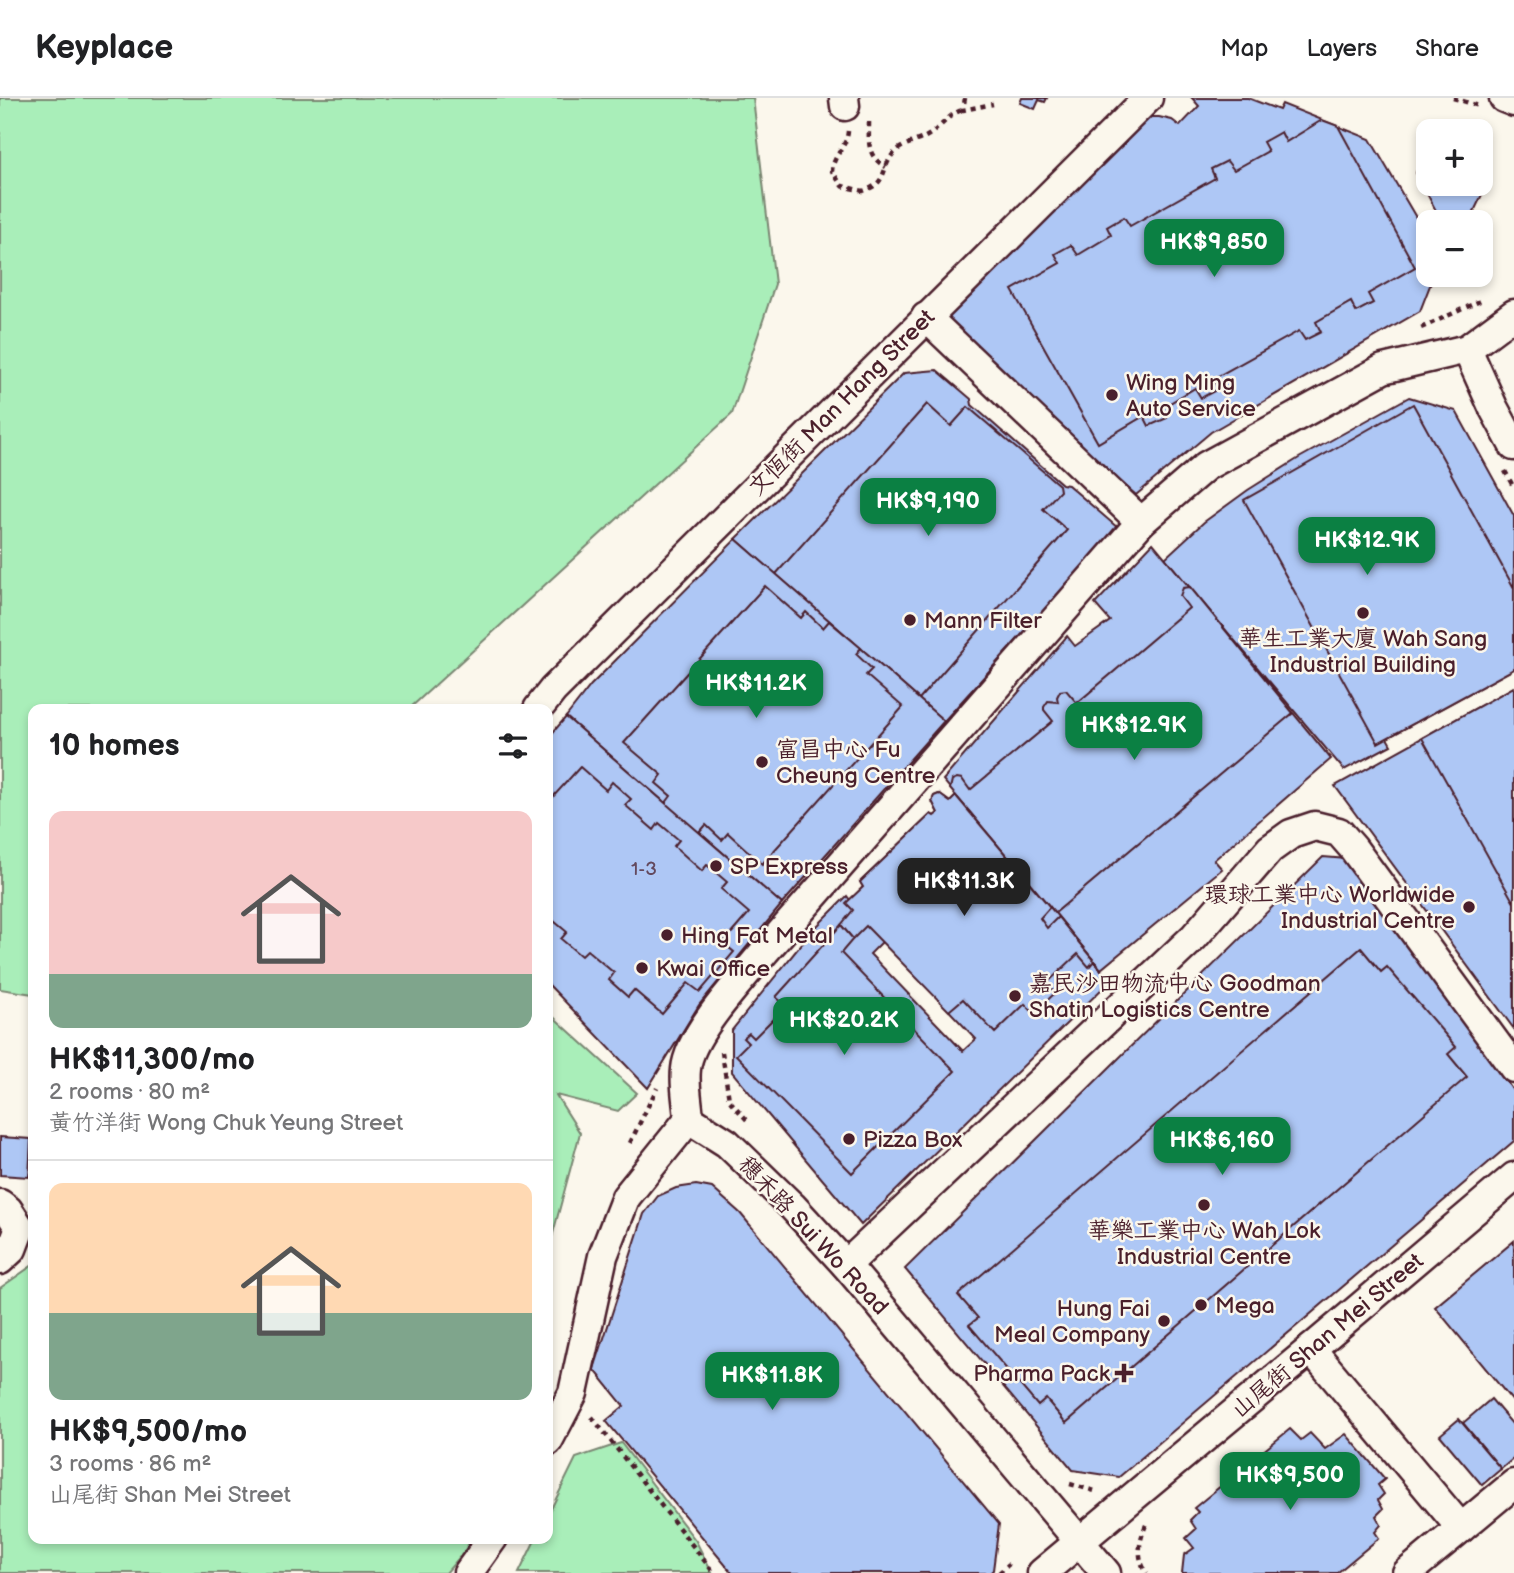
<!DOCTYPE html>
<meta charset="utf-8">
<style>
body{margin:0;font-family:"Balsamiq Sans","LXGW WenKai TC",sans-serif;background:#f2f2f2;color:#202124;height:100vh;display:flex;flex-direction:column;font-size:26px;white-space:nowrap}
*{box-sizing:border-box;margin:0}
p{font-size:23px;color:#757577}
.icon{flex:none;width:38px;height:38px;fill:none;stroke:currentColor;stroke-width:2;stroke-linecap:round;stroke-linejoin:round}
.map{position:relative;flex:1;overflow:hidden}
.side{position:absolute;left:28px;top:606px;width:525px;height:840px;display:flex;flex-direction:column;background:#fff;border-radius:14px;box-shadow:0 4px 10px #0003}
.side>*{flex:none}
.fabs{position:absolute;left:1416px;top:21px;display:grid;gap:14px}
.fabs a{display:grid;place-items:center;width:77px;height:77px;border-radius:14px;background:#fff;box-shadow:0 4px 10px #0003;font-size:35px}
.price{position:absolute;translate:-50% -60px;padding:0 16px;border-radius:14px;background:#0b8043;color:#fff;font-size:23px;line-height:46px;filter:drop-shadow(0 2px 4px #0008)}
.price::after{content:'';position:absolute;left:50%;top:42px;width:21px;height:16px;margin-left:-10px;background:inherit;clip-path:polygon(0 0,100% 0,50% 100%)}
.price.active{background:#222;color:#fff}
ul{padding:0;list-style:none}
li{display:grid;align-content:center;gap:14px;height:371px;padding:0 21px}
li+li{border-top:2px solid #e0e0e0}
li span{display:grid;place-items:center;height:217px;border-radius:14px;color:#555}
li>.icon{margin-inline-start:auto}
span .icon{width:126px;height:126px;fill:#fffc;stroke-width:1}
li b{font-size:30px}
h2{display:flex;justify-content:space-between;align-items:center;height:84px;padding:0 21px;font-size:30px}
header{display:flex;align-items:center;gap:42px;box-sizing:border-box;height:98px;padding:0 35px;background:#fff;border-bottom:2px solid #e0e0e0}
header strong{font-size:33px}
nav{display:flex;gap:38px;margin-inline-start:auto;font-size:24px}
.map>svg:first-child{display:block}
.green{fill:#a9eeb9;stroke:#7a8672;stroke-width:2}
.building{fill:#aec7f5;stroke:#4a1f2b;stroke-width:2;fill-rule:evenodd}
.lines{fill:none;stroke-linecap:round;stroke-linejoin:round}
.minor-casing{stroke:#4a1f2b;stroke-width:33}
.path{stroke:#4a1f2b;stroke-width:4.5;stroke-dasharray:5 5;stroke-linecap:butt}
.minor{stroke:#fbf7ec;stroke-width:28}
.poi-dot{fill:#4a1f2b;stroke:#fbf7ec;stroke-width:2.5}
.labels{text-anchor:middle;stroke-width:5;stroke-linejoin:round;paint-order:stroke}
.number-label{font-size:19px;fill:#63495e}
.poi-label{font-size:23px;fill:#4a1f2b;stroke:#fbf7ec;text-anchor:start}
.street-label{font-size:23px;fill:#4a1f2b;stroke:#fbf7ec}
</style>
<header>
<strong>Keyplace</strong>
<nav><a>Map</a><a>Layers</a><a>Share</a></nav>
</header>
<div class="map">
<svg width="1514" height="1475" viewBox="0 0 1514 1475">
<rect width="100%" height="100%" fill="#fbf7ec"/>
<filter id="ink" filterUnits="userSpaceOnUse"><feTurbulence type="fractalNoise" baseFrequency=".0143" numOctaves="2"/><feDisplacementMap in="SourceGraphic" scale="14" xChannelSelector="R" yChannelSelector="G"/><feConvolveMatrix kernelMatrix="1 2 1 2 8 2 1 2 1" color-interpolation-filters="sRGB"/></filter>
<g filter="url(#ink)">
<g class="green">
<path d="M0,0H753L775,186L732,316L409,611H33V896L0,891Z"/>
<path d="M548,914L637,995L618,1013L556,997L580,1035L548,1154Z"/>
<path d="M33,1167V1440H472L464,1454L446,1475H0V1190Z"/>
<path d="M621,1345L696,1443L712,1475H519L536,1440H548V1417L576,1360Z"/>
</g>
<g class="building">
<path d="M1022,0H1047L1045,4L1039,2L1035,11L1020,5Z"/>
<path d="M1192,0H1248L1279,12L1282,6L1370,41L1428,140V177H1434L1420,213L1211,334L1136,397L951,237L948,203L1146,19H1159L1172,22L1180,28L1199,8Z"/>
<path d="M1322,22L1338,28L1415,169L1368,196L1373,205L1356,214L1351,204L1316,224L1321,234L1305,242L1299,233L1213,281L1218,291L1201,300L1195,290L1162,310L1167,320L1149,328L1144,318L1098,345L1012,192L1060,165L1055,156L1071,147L1078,157L1111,137L1107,129L1124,119L1130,128L1215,80L1211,71L1227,63L1234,72L1268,53L1263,44L1281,34L1286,44Z"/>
<path d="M1422,57L1428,59V86H1480V81L1488,84L1469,124H1442L1416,75Z"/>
<path d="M937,272L971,301L972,307L1062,386L1068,387L1118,430L944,623L736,441L904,275Z"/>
<path d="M1409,299L1456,313L1514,418V571L1387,640L1391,647L1344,672L1165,460L1204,424L1248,392L1299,360Z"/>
<path d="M927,306L951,328L968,309L1059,387L1060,393L1043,411L1067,432L919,601L776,476Z"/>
<path d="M1413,306L1514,490V571L1378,645L1244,402Z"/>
<path d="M736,441L944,623L782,806L566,619L591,587Z"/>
<path d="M1153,445L1331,661L1214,762L1222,771L1101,871L943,682L1067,538L1075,548L1110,523L1095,506Z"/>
<path d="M765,488L801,520L806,514L823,530L829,523L861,550L856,556L872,571L866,577L903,609L762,766L728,735L722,742L706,727L699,735L665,706L671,698L656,685L662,677L624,645Z"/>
<path d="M1190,489L1293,615L1055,815L956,698L950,691L952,682L957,680L962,681L970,692L1053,623L1044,612V609L1048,603L1058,604L1057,599L1060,593L1066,592L1077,605L1189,510L1180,498L1183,490Z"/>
<path d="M1514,589V931L1335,688Z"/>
<path d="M1514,589V805L1422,640Z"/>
<path d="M566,619L782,806L699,907L648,990L548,886V640Z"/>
<path d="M580,669L606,692L612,684L631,701L625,707L654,732L659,725L679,742L674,748L702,773L707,767L727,784L721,791L749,815L723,845L734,854L700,894L688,885L662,916L634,892L628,899L609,882L614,875L587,852L581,858L561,841L567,834L548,818V695L553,699Z"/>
<path d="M939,696L950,704L956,698L1055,815L1110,883L861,1127L732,974V932L812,833L847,798L850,802L863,789L860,784L931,716L934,718L938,715L932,703L934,698ZM883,843L976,941L963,953L870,856Z"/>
<path d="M939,696L950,704L956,698L1050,809L1040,820L1047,830L1058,819L1094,863L1089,869L1078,856L1047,885L1055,895L1034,915L1025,906L995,935L963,901L949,913L866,828L853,841L841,827L853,812L846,805L863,789L860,784L931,716L934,718L938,715L932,703L934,698Z"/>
<path d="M1323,759L1347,761L1514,994V1043L1119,1379L1073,1372L905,1171Z"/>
<path d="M841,827L853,841L841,855L955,973L852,1075L736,957L748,945L743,940L749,935L754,940L786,908L776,899Z"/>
<path d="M1361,850L1381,874L1387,869L1456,949L1448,956L1467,979L1066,1325L1046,1301L1038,1308L969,1227L978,1220L958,1197Z"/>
<path d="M0,1039L31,1041L29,1079L0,1077Z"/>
<path d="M696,1087L712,1090L740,1115L999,1426L993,1472L990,1475H732L606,1323L624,1308L594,1271L644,1116L658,1098L676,1090Z"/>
<path d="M1514,1143V1305L1435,1209Z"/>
<path d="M1491,1301L1514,1328V1360L1501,1371L1463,1325Z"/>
<path d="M1459,1321L1501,1371L1482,1387L1440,1337Z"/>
<path d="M1290,1331L1301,1342L1310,1335L1325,1351L1346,1336L1385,1381L1378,1387L1384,1396L1378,1402L1383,1411L1376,1418L1381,1427L1375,1434L1379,1440L1337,1475H1182L1184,1457L1194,1450L1186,1440L1196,1431L1190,1422L1198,1414L1194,1410Z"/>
</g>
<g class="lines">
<defs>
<g id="minor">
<path d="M844,0L845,8"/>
<path d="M1504,0L1514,4"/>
<path d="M926,219L1141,424"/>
<path d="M1467,251L1493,309L1514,348"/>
<path d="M538,611L553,592L1148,0"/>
<path d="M689,1021C688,1005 684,987 686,971C689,936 742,881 765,853L1141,424L1206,368L1383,271L1467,251L1514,216"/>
<path d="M689,1021L727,1045L792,1108L846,1167L1106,1475"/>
<path d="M0,1106L8,1112L20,1130L12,1151L0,1162"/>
<path d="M846,1167L1194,839L1270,751L1291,736L1315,728L1339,734L1353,750L1514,970"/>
<path d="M1311,1251L1461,1430"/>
<path d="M548,1343L573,1295L603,1158L626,1099L689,1021"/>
<path d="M468,1475L493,1440"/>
<path d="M1042,1475L1311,1251L1514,1079"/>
<path d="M1407,1475L1514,1386"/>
</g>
</defs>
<use href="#minor" class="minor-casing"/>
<g class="path">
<path d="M965,0L963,12L993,6"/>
<path d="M1453,0L1479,8"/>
<path d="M869,24C869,44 866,58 886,69"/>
<path d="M848,33C847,49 833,57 832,73L842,88L863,93C888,85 880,73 893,56C903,45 915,45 927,38C940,31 949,15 963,12"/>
<path d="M1421,230L1480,203"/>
<path d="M1505,373L1514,390"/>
<path d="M722,954L729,1002L747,1022"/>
<path d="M630,1045L657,990"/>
<path d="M592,1319L714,1475"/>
<path d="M1070,1386L1095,1393"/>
<path d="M1146,1427C1139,1442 1136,1461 1147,1475"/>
<path d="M999,1475L1009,1466"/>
</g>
<use href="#minor" class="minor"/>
</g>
</g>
<g class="poi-dot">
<circle cx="1112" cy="297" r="7"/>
<circle cx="1363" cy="515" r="7"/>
<circle cx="910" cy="522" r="7"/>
<circle cx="762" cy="664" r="7"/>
<circle cx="716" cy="768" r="7"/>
<circle cx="1469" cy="809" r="7"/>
<circle cx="667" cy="837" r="7"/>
<circle cx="642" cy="870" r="7"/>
<circle cx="1015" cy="898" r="7"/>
<circle cx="849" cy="1041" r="7"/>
<circle cx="1204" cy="1107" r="7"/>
<circle cx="1201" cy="1207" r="7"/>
<circle cx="1164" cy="1223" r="7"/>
<path d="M1120.5 1264.5h7v7h7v7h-7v7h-7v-7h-7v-7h7z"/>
</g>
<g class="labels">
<g class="number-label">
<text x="644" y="777">1-3</text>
</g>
<g class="poi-label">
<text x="1126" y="292">Wing Ming<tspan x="1126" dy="26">Auto Service</tspan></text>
<text x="924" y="530">Mann Filter</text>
<text x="1363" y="548" text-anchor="middle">華生工業大廈 Wah Sang<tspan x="1363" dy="26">Industrial Building</tspan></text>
<text x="776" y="659">富昌中心 Fu<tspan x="776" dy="26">Cheung Centre</tspan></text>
<text x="730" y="776">SP Express</text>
<text x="1455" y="804" text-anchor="end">環球工業中心 Worldwide<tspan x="1455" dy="26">Industrial Centre</tspan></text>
<text x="681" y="845">Hing Fat Metal</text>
<text x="656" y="878">Kwai Office</text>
<text x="1029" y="893">嘉民沙田物流中心 Goodman<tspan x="1029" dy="26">Shatin Logistics Centre</tspan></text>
<text x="863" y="1049">Pizza Box</text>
<text x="1204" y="1140" text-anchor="middle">華樂工業中心 Wah Lok<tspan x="1204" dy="26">Industrial Centre</tspan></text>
<text x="1215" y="1215">Mega</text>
<text x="1150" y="1218" text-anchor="end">Hung Fai<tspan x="1150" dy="26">Meal Company</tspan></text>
<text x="1110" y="1283" text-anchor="end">Pharma Pack</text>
</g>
<g class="street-label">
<text transform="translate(841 304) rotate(-45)" y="8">文恆街 Man Hang Street</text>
<text transform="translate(814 1137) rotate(47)" y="8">穗禾路 Sui Wo Road</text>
<text transform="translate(1327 1237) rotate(-40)" y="8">山尾街 Shan Mei Street</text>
</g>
</g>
</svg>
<div class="fabs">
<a>+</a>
<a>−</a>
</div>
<b class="price" style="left:1214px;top:181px">HK$9,850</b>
<b class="price" style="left:928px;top:440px">HK$9,190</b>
<b class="price" style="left:1367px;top:479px">HK$12.9K</b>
<b class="price" style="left:756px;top:622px">HK$11.2K</b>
<b class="price" style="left:1134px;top:664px">HK$12.9K</b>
<b class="price active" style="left:964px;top:820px">HK$11.3K</b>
<b class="price" style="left:844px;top:959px">HK$20.2K</b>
<b class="price" style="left:1222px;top:1079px">HK$6,160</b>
<b class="price" style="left:772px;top:1314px">HK$11.8K</b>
<b class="price" style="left:1290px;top:1414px">HK$9,500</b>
<section class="side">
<h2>10 homes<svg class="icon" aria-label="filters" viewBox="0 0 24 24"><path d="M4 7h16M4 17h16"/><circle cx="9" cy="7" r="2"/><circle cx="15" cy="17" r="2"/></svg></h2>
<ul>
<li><span style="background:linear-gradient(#f6c9c9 75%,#7fa58c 0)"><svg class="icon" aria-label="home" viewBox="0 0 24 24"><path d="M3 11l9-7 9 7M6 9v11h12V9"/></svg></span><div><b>HK$11,300/mo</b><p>2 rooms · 80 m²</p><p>黃竹洋街 Wong Chuk Yeung Street</p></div></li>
<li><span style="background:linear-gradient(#ffd9b3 60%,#7fa58c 0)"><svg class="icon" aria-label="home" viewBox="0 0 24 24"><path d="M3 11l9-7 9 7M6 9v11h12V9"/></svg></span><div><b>HK$9,500/mo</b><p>3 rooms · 86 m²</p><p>山尾街 Shan Mei Street</p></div></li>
</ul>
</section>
</div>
